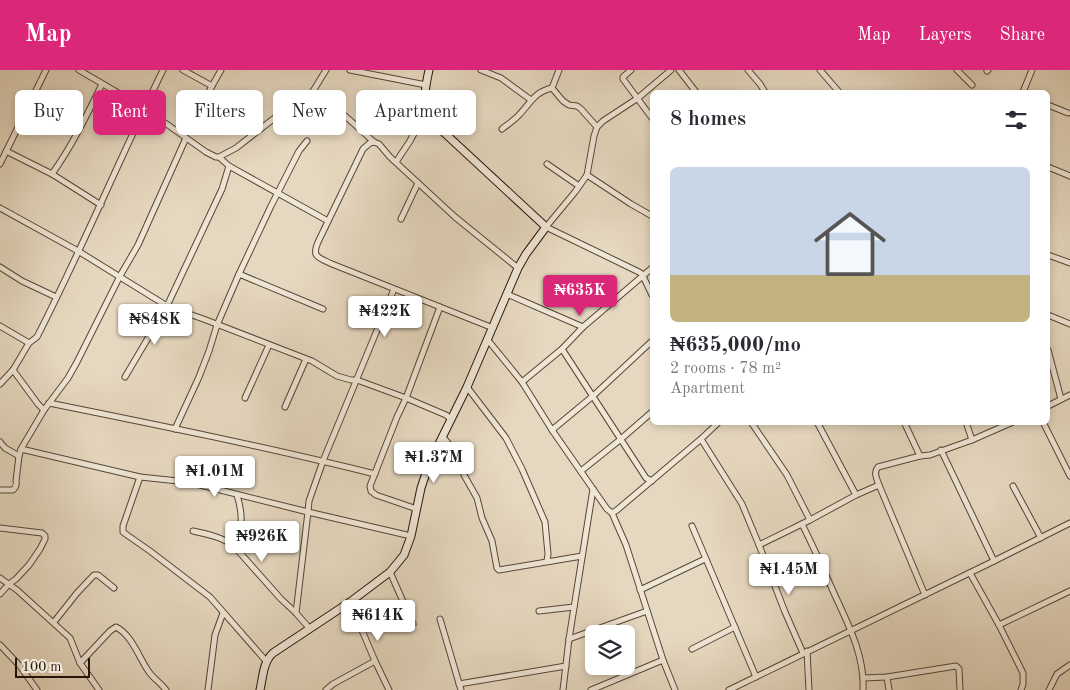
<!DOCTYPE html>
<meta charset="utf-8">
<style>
body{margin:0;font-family:"Old Standard TT",serif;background:#f2f2f3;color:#2b2b33;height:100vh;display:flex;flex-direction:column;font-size:19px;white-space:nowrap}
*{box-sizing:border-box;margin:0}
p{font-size:16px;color:#7c7c81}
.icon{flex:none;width:28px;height:28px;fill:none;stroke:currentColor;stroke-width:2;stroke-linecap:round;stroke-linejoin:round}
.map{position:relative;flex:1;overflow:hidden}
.drawer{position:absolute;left:650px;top:20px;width:400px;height:335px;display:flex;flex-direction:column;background:#fff;border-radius:8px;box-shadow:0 2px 8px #0003}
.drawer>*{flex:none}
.banner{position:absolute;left:15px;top:20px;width:475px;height:45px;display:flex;gap:10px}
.controls{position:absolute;left:585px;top:555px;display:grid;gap:10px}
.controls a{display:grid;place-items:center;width:50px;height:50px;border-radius:8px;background:#fff;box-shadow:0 2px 8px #0003;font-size:25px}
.scale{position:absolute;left:15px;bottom:12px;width:75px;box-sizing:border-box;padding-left:5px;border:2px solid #261607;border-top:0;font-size:14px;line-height:18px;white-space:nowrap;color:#261607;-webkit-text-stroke:4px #efe6d6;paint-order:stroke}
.price{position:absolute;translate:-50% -42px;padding:0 11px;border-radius:5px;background:#fff;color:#222;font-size:16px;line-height:32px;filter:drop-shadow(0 1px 2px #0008)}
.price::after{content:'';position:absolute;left:50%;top:30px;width:15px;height:11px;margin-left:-8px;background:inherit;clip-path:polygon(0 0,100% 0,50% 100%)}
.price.on{background:#db2777;color:#fff}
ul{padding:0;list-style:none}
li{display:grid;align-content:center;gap:10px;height:265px;padding:0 20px}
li+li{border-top:1px solid #e1e1e2}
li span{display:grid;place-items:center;height:155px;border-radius:8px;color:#555}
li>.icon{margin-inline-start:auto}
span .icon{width:90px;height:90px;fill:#fffc;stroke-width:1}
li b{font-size:21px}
h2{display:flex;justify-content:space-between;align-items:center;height:60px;padding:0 20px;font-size:21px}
.tag{padding:0 18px;border-radius:8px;background:#fff;box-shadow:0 2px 8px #0003;font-size:18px;line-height:45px}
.tag.on{background:#db2777;color:#fff}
header{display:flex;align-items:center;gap:30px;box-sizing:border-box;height:70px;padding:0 25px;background:#db2777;color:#fff}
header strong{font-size:24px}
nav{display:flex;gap:28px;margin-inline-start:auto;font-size:18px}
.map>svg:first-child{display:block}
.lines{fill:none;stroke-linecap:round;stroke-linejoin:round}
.street-casing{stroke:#564635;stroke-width:7}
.secondary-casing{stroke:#261607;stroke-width:9}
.street{stroke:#efe6d6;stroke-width:5}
.secondary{stroke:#efe6d6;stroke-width:7}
</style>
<header>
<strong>Map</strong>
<nav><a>Map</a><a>Layers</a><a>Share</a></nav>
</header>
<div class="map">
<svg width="1070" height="620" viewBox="0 0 1070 620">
<rect width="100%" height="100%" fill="#e6d8c0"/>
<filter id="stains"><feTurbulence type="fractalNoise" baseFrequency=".004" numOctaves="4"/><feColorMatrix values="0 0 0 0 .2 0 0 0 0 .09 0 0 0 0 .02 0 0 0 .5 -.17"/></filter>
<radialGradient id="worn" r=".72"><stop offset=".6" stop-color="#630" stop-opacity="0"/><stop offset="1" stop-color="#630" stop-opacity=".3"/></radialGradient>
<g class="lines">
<defs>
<g id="street">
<path d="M79,0L144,38L206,82L216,87H219L229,96L328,151"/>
<path d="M183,0L212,16L203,33"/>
<path d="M350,0L426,15"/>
<path d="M481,0L501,8L531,30"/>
<path d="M559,0L552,18L563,31L569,35L577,36L581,39L597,57"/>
<path d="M631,0L623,7V9L652,48"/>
<path d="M679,0L696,22"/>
<path d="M748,0L760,14L765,22"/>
<path d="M820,0L839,22"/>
<path d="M957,0L972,15"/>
<path d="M987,1L988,0"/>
<path d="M212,16L221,0"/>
<path d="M1023,22L1032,0"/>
<path d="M310,26L326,0"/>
<path d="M1048,35L1068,43"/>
<path d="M502,59C507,55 513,51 518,46C530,34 534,22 552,18"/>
<path d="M374,72L370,73L363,79L319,170C311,187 317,187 332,194L493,258"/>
<path d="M6,81L52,104L101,135"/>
<path d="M219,87L236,78L299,29C302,28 307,26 310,26C329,27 360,60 374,72L379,74L390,87L455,147L518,198"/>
<path d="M396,92L410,71L427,39"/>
<path d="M0,94L46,0"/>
<path d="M547,94L579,116"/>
<path d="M1048,97L1070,106"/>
<path d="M52,104C72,76 87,45 102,14"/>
<path d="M587,105L631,134L652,146"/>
<path d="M0,138L78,181L167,236L206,250L312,291L337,306L351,310H357L406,328L446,345L451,349"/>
<path d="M401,149L418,113"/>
<path d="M1048,185L1070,193"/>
<path d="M0,197L22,211L56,227"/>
<path d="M239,204L323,239"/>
<path d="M507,224L583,257"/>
<path d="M652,225L642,204L639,202L546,157L575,122L587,105L594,66L597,57L603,51L638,28L671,0"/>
<path d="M1048,245L1070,254"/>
<path d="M0,256L29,273"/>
<path d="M487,269L522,312L552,360L593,419L607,439L612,443L617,440L701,369L742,434L759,475L810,450L856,425L879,415C877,409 873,403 878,397L920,386L930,385L972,370L966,352"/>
<path d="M562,279L646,408L652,411"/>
<path d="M1048,280L1061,329"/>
<path d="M13,300L38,334L44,340"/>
<path d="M125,307L167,236L222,119L229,96"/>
<path d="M522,312L562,279L583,257L652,198"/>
<path d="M0,314L13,300L29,273L37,267C82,179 120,88 163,0"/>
<path d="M467,317L506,368L522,399L545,452L548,484L547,491"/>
<path d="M245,328L269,275"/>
<path d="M49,333C158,355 267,377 375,404"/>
<path d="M1048,336L1070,325"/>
<path d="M285,337L306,289"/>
<path d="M751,352L787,405L810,450"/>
<path d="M817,352L856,425"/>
<path d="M904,352L920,386"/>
<path d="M1043,352L1070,406"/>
<path d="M175,359L199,307L209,281L217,255L239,204L271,136L299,81L307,71"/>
<path d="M552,360L593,326L652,271"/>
<path d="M443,367L454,380L461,393L464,405L477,428L482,448L492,471L497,498L499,500L582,486"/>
<path d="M701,369L719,352"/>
<path d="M972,370L1013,352"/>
<path d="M0,372L5,378L19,386"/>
<path d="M21,379L140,407L188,412L308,442L411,466"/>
<path d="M941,380L994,491"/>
<path d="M581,401L621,369L652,342"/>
<path d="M140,407L123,456V462L127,465L150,481L210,527L266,591"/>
<path d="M879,415L925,525"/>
<path d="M1013,416L1041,468"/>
<path d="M0,420H13C16,417 17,415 16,411L19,386L21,379L44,340L68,308L77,292L120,206L138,175L186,68"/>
<path d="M417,439L376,425L371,421L370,416L397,347L406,328L440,237"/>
<path d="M612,443L626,475L663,590L675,620"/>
<path d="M802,454C813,476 823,498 833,521C847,552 865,585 863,620"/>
<path d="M692,456L756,607"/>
<path d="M0,458L42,463L45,466V469L40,479L29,495L16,509L9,514L0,524"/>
<path d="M193,461C207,464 221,467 233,475L281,529L296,543L310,559"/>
<path d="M233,475C244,461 242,441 237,425"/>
<path d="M759,475L785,542L803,583"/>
<path d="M390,502L413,554"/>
<path d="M970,503L999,555L1023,603V614L1021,620"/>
<path d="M0,508L17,520L70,568L80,593L99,620"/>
<path d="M640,520L705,489"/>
<path d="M350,532L375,591L389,620"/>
<path d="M539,541L574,537"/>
<path d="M296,543L308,442L309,431L323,391L394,219"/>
<path d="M440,549L461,620"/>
<path d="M54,552L77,523L94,505H98L114,518"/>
<path d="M999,555L1070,521"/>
<path d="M569,569L647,541"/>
<path d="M0,575L20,596L37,620"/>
<path d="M692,579L735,557"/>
<path d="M807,581L809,620"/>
<path d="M80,593L110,561L116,557C132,565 139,588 149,602C154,609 161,613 166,620"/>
<path d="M887,607L889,620"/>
<path d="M863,608L887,607L956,596L959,599L960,620"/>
<path d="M459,614L566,596"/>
<path d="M208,620L215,565L223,543"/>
<path d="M326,620L333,614L375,591"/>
<path d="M563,620L569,569L593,419"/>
<path d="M591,620L663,590"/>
<path d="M729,620L994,491L1070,453"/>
<path d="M1049,620L1057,604L1070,595"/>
</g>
<path id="secondary" d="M260,620C263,607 263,592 273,583L350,532L390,502L404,485L411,466L421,418L429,394L467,317L518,198L526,184L546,157L438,57C435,53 431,49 429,44C422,30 426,14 429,0"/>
</defs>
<use href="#street" class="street-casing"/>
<use href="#secondary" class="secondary-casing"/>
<use href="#street" class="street"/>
<use href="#secondary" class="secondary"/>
</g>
<rect width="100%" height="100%" filter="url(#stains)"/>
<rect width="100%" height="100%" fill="url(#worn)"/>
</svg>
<div class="controls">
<a><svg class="icon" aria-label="layers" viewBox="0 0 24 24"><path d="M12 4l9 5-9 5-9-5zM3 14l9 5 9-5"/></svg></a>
</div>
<div class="scale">100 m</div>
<b class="price on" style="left:580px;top:247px">₦635K</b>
<b class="price" style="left:385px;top:268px">₦422K</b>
<b class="price" style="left:155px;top:276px">₦848K</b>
<b class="price" style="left:434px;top:414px">₦1.37M</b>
<b class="price" style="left:215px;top:428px">₦1.01M</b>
<b class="price" style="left:262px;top:493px">₦926K</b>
<b class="price" style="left:789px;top:526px">₦1.45M</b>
<b class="price" style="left:378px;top:572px">₦614K</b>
<div class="banner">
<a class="tag">Buy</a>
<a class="tag on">Rent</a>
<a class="tag">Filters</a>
<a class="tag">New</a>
<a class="tag">Apartment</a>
</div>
<section class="drawer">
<h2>8 homes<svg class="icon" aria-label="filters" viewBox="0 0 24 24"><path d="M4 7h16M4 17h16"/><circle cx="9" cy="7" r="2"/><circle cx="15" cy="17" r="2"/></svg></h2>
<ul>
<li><span style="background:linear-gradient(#c9d6e8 70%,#c2b280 0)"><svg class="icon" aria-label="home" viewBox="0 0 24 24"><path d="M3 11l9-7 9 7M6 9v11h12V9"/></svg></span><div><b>₦635,000/mo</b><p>2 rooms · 78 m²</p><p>Apartment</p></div></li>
</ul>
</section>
</div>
